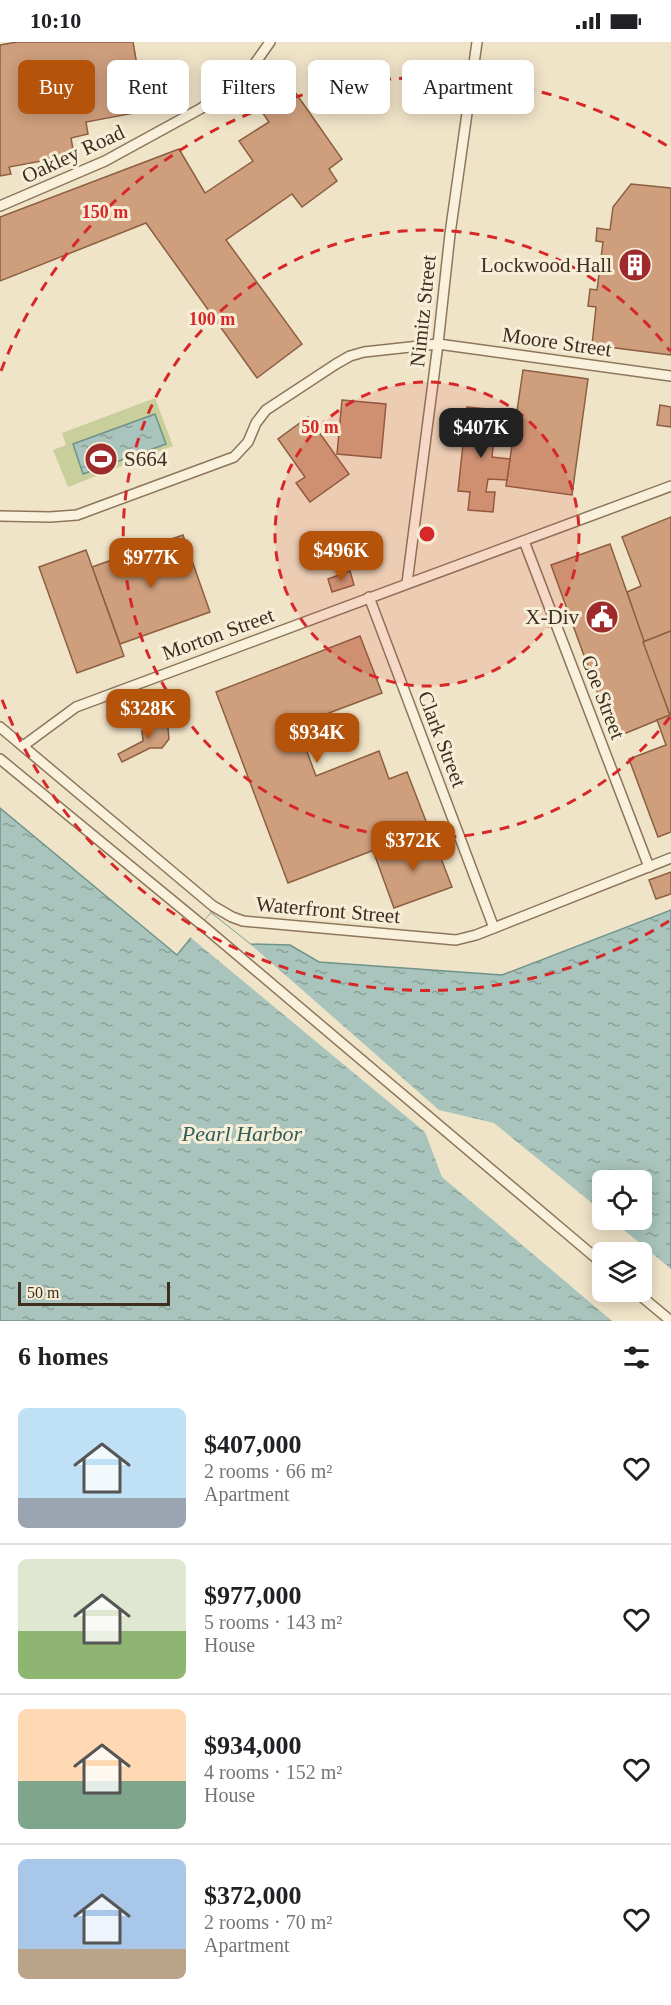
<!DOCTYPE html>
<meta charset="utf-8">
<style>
body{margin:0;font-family:"Times New Roman",serif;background:#f2f2f2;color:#202124;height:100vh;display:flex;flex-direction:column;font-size:22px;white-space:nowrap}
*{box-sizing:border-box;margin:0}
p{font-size:20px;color:#757577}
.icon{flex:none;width:33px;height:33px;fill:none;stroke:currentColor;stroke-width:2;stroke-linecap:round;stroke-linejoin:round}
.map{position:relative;height:1279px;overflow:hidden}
.details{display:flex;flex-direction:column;background:#fff;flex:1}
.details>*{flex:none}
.guide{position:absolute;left:18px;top:18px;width:636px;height:54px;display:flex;gap:12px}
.tools{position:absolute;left:592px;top:1128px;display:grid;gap:12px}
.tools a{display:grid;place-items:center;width:60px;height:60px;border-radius:9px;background:#fff;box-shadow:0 3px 15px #0003;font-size:30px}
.scale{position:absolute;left:18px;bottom:15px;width:152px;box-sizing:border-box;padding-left:6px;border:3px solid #3d2e20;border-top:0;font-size:16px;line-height:21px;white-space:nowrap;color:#3d2e20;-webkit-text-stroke:4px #f7eed8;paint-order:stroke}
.price{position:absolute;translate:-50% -51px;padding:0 14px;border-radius:12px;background:#b45309;color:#fff;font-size:20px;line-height:39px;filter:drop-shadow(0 2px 3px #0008)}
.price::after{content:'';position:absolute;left:50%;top:36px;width:18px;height:14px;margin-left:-9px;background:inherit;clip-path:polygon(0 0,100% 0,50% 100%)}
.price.on{background:#222;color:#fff}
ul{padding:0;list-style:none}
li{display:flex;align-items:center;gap:18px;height:150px;padding:0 18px}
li+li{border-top:2px solid #e0e0e0}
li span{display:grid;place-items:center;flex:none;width:168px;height:120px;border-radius:9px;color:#555}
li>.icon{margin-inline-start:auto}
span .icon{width:72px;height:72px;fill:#fffc;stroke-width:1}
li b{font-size:26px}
h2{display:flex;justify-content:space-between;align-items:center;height:72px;padding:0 18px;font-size:26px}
.pill{padding:0 21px;border-radius:9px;background:#fff;box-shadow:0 3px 15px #0003;font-size:21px;line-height:54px}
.pill.on{background:#b45309;color:#fff}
.status{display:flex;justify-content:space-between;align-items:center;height:42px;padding:0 30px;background:#fff;direction:ltr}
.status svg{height:16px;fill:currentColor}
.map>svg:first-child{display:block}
.pitch{fill:#c9cf9b}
.water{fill:url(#water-ripples);stroke:#6f938a;stroke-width:1.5;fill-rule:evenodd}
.pier{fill:#f0e4c8;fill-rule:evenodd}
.building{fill:#cf9f7d;stroke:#8d5f41;stroke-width:1.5}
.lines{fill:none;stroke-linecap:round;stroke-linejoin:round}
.service-casing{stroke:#8d765c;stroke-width:12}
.service{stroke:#faf1dc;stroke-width:9}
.ring{fill:none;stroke:#d62828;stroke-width:3;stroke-dasharray:10 8}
.labels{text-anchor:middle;stroke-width:6;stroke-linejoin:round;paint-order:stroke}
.street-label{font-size:21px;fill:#3d2e20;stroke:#f7eed8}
.poi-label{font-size:21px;fill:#3d2e20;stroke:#f7eed8;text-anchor:end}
.water-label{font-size:22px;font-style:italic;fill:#2f5d5a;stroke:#f7eed8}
.centre{fill:#d62828;stroke:#f7eed8;stroke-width:3}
.ring-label{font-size:18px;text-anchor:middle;font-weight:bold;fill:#d62828;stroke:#f7eed8;stroke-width:6;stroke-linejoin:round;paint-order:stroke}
</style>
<div class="status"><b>10:10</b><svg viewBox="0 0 49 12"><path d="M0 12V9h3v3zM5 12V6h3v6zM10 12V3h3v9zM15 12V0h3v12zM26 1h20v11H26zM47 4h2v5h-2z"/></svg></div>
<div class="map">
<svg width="671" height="1279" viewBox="0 0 671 1279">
<defs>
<pattern id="water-ripples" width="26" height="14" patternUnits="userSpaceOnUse" patternTransform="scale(1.5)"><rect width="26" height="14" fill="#a9c4bc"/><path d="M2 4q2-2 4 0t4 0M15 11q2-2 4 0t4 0" fill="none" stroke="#8ba098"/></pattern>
</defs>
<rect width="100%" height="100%" fill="#f0e4c8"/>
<path class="pitch" d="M155,356L173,404L68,445L53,408L66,403L62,391Z"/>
<g class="water">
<path d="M155,372L166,402L83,432L73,402Z"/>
<path d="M0,766L177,913L211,871L250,902L290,903L319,920L502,933L671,868V1279H0ZM603,1138H642V1178H603ZM603,1210H642V1250H603Z"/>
</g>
<path class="pier" d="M211,871L250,902L439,1068L494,1081L603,1170V1178H612L671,1227V1279H612L442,1135L425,1090L190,895ZM603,1210H642V1250H603Z"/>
<g class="building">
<path d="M17,0H133L145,69L86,80L88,92L71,96L74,113L9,125L11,132L0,134V3Z"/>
<path d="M288,40L342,117L329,127L337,139L302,165L292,152L226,198L302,302L257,336L146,181L0,239V175L179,107L205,151L253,119L239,99L269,80L257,63Z"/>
<path d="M631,142L671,146V313L592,303L596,265L588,264L590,247L597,248L603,200L596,199L597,186L610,188L613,165Z"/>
<path d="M523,328L588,337L572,453L506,444Z"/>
<path d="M342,358L386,362L381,416L337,412Z"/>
<path d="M660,363L671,365V385L657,383Z"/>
<path d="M467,365L497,368L492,415L510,417L507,438L488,437L486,450H495L493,470L468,468L470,450L458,449Z"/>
<path d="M308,375L349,432L310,460L296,441L305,435L278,397Z"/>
<path d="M671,475V589L643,600L627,550L641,544L622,495Z"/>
<path d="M183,493L210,570L120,602L92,525Z"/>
<path d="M610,502L670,673L614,696L551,523Z"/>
<path d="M86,508L124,614L77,631L39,525Z"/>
<path d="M350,529L354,543L332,550L328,537Z"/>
<path d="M671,589V790L658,795L629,717L666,703L657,678L670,673L643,600Z"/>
<path d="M360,594L382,651L297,683L316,734L379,709L389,737L407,730L429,787L288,841L216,650Z"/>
<path d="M149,680H160L168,686L169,697L162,706H150L122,720L118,712L143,699L142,689Z"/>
<path d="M432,793L452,845L394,866L375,814Z"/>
<path d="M671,830V852L656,857L649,838Z"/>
</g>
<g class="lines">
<defs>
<g id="service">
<path d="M0,164L105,119L200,67L244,37L270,0"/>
<path d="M0,474L50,475L77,473L234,415L248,400L256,381L266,368L336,322L350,314L364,310L438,302L671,334"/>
<path d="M524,499L649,825"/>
<path d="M407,541L438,302L450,192L477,0"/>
<path d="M369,555L494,886"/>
<path d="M0,685L213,864L232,875L243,879L456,898L476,893L671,816"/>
<path d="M23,704L76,665L671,444"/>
<path d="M0,717L202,883L603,1222"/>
<path d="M636,1250L671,1279"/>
</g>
</defs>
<use href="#service" class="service-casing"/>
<use href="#service" class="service"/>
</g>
<circle cx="427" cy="492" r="152" fill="#d62828" fill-opacity=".12"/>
<g class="ring">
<circle cx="427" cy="492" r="152"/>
<path d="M670 675A304 304 0 1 1 670 309"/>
<path d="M669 879A456 456 0 0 1 1 655M1 329A456 456 0 0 1 669 105"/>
</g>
<defs>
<symbol id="building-disc" viewBox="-11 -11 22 22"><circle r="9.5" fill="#9e2a2b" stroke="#f7eed8"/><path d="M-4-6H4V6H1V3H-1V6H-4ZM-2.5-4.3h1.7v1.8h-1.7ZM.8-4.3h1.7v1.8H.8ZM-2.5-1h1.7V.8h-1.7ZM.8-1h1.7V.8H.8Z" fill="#fff"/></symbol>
<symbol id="stadium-disc" viewBox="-11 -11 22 22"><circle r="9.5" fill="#9e2a2b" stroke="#f7eed8"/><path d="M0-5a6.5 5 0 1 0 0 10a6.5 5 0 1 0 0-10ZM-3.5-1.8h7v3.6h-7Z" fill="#fff"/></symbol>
<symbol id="civic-disc" viewBox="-11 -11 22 22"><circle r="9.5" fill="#9e2a2b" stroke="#f7eed8"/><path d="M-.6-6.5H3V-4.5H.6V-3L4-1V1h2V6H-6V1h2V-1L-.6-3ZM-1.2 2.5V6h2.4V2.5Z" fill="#fff"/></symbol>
</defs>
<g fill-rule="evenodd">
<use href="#building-disc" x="616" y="204" width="38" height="38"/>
<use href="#stadium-disc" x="82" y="398" width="38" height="38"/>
<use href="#civic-disc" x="583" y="556" width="38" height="38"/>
</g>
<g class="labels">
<g class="street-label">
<text transform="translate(73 112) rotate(-25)" y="7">Oakley Road</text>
<text transform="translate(423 269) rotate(-84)" y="7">Nimitz Street</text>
<text transform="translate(557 300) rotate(8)" y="7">Moore Street</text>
<text transform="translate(218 592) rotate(-20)" y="7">Morton Street</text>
<text transform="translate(603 655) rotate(69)" y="7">Coe Street</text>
<text transform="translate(442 697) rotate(69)" y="7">Clark Street</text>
<text transform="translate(328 868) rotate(5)" y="7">Waterfront Street</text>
</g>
<g class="poi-label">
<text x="612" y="230">Lockwood Hall</text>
<text x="124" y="424" text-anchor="start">S664</text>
<text x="579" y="582">X-Div</text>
</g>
<g class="water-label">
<text x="242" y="1099">Pearl Harbor</text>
</g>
</g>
<circle cx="427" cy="492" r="9" class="centre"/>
<g class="ring-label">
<text x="105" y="176">150 m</text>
<text x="212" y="283">100 m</text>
<text x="320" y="391">50 m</text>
</g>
</svg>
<div class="tools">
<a><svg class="icon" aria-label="locate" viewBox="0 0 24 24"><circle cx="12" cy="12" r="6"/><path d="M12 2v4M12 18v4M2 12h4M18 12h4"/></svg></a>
<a><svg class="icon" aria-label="layers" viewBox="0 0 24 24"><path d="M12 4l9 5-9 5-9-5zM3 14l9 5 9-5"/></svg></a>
</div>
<div class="scale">50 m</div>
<b class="price on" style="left:481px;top:417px">$407K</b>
<b class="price" style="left:341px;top:540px">$496K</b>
<b class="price" style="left:151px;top:547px">$977K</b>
<b class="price" style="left:148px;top:698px">$328K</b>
<b class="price" style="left:317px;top:722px">$934K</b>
<b class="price" style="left:413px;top:830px">$372K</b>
<div class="guide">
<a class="pill on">Buy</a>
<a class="pill">Rent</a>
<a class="pill">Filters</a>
<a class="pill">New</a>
<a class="pill">Apartment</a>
</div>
</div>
<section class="details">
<h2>6 homes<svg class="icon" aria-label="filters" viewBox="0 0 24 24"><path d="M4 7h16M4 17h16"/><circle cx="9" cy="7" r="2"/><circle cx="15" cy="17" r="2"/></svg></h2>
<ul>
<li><span style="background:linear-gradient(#bfe0f5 75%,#9aa5b1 0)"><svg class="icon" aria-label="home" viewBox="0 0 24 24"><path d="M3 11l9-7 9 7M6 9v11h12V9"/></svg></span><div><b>$407,000</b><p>2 rooms · 66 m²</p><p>Apartment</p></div><svg class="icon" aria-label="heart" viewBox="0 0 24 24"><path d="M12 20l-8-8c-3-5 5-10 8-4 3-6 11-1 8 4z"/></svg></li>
<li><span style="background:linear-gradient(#dfe7d0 60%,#8fb573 0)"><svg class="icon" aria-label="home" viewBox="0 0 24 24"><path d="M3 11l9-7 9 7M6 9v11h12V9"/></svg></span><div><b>$977,000</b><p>5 rooms · 143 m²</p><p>House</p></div><svg class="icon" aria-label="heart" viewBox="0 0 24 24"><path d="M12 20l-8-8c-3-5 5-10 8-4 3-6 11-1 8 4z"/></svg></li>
<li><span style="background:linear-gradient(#ffd9b3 60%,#7fa58c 0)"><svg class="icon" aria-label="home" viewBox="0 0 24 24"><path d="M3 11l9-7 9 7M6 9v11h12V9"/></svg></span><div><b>$934,000</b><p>4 rooms · 152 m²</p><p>House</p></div><svg class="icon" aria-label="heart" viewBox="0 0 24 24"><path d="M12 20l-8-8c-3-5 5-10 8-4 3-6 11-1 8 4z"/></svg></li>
<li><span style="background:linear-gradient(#a9c7e8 75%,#b9a48a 0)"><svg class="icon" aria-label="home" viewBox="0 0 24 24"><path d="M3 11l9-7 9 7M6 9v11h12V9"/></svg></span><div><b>$372,000</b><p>2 rooms · 70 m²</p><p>Apartment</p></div><svg class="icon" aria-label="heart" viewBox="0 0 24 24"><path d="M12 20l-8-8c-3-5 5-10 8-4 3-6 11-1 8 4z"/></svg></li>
</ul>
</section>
